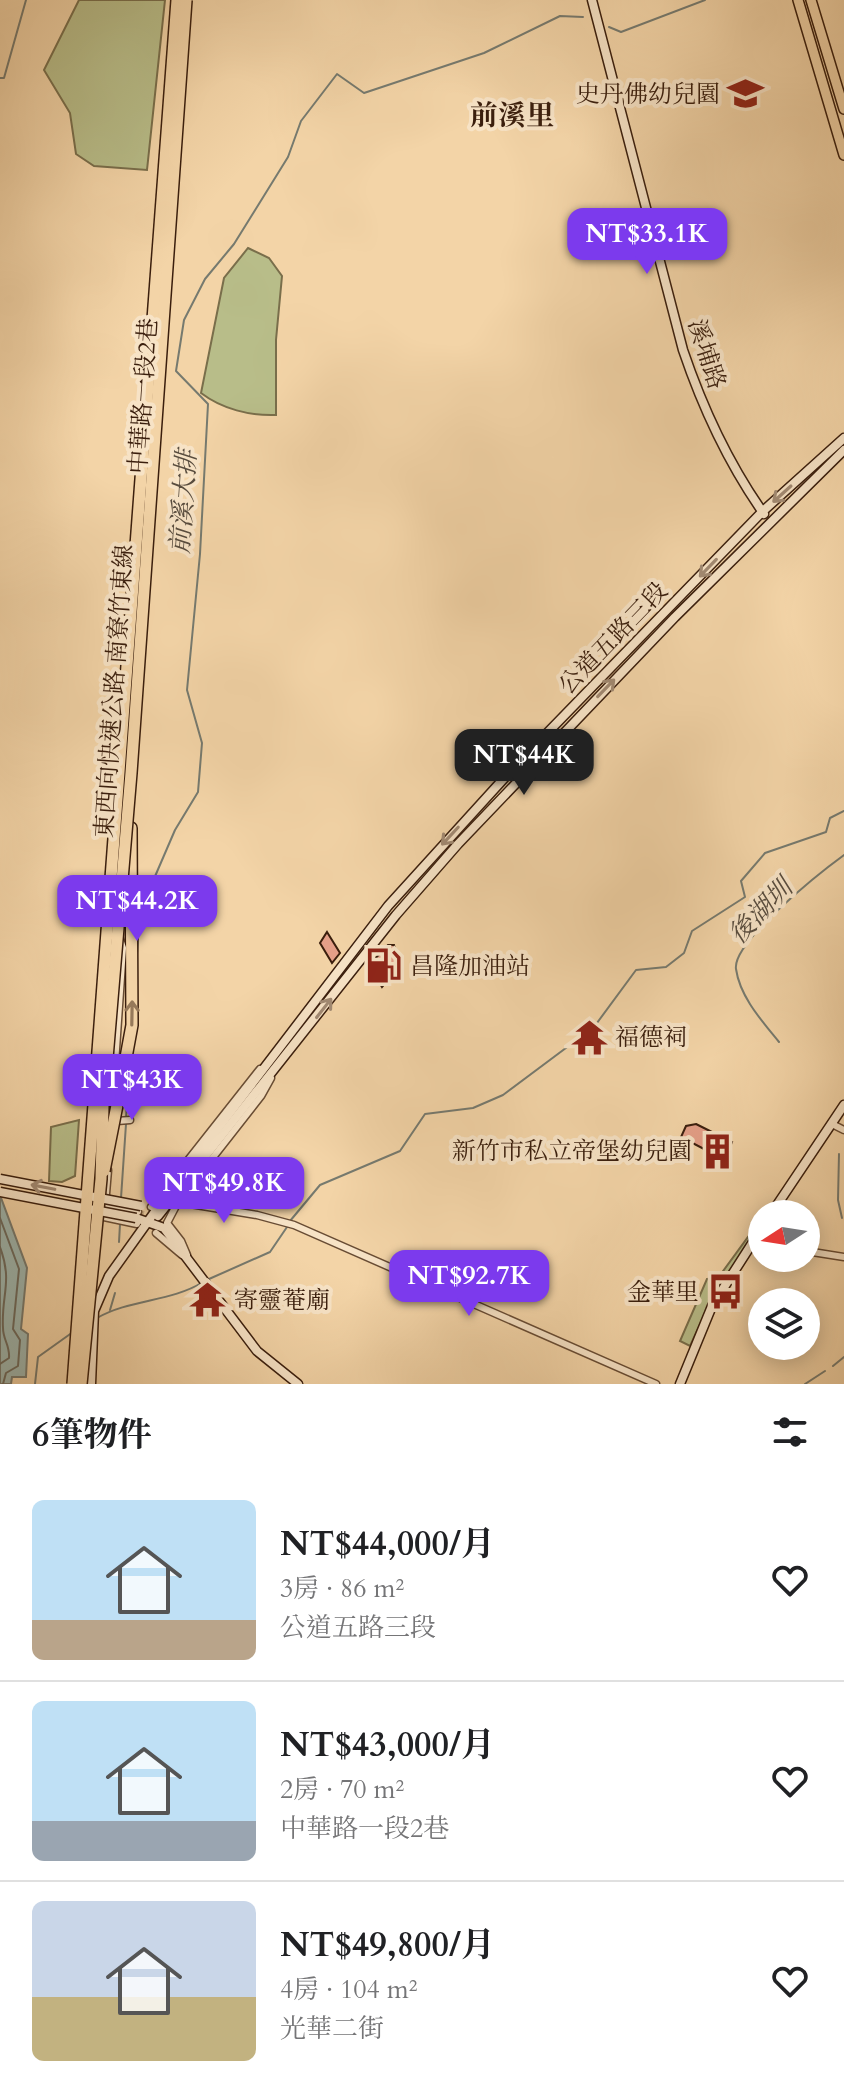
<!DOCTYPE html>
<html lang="zh-TW">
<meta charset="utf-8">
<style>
body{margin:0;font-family:Cardo,"Noto Serif TC",serif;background:#f2f2f2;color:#202124;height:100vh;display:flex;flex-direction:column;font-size:30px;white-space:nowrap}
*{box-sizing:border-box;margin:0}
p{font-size:26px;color:#757577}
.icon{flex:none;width:44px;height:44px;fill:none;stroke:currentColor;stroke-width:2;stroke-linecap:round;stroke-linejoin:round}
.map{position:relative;height:1384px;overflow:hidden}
.side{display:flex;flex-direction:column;background:#fff;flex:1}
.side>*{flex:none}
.needle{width:52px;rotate:258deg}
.buttons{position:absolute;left:748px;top:1200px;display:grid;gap:16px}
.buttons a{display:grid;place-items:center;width:72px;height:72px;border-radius:50%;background:#fff;box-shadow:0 4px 20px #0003;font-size:40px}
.price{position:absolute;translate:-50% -68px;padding:0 18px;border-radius:16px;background:#7c3aed;color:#fff;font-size:26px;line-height:52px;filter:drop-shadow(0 2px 4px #0008)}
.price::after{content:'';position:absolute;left:50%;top:48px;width:24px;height:18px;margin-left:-12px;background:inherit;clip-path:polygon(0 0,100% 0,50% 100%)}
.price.active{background:#222;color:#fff}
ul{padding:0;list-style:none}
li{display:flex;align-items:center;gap:24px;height:200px;padding:0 32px}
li+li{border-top:2px solid #e0e0e0}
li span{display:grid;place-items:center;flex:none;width:224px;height:160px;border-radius:12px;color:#555}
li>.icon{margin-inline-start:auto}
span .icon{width:96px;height:96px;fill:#fffc;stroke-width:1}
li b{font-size:34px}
h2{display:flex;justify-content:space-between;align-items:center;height:96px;padding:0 32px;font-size:34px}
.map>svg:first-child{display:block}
.green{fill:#b8bd89;stroke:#796e4b;stroke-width:2}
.water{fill:#9eb7b0;stroke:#767a6f;stroke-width:2}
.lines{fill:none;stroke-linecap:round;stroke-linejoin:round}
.shore{stroke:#6c6a5e;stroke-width:2}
.stream{stroke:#767a6f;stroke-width:2}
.building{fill:#e6a089;stroke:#3a1e0d;stroke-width:2}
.street-tunnel{stroke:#ceb088;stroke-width:6;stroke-dasharray:6 3;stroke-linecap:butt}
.street-casing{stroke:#684c34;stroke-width:9}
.secondary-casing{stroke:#3a1e0d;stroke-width:11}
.primary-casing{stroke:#3a1e0d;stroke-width:12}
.highway-casing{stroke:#3a1e0d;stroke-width:14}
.street{stroke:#f7e3c6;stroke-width:6}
.secondary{stroke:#f7e3c6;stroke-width:8}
.primary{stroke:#f3d4a7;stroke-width:9}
.highway{stroke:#f3d4a7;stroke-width:11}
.secondary-bridge-casing{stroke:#3a1e0d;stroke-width:11;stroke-linecap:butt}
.highway-bridge-casing{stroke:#3a1e0d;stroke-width:14;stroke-linecap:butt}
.secondary-bridge{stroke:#f7e3c6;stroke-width:8}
.highway-bridge{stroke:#f3d4a7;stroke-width:11}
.oneway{stroke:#a28a73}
.oneway2{stroke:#96795a}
.labels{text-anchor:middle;stroke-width:8;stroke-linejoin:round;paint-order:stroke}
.poi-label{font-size:24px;fill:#3a1e0d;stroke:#f7e3c6;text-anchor:end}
.street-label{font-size:24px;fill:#3a1e0d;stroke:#f7e3c6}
.water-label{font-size:26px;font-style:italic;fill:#584c3e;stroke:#f7e3c6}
.quarter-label{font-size:28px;font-weight:bold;fill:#3a1e0d;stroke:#f7e3c6}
</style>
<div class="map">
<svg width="844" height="1384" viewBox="0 0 844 1384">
<rect width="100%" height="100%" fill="#f3d4a7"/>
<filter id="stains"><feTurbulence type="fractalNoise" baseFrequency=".0025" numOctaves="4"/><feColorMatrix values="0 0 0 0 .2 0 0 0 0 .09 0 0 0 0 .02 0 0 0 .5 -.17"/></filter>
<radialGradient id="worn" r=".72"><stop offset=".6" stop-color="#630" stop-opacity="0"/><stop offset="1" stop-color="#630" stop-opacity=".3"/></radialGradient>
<g class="green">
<path d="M79,0H165L147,170L94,166L76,154L70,113L44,70Z"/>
<path d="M248,248L269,258L282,276L276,340V415C250,416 222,409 201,393L224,278Z"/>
<path d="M79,1120L75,1176L62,1182L49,1181L51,1127Z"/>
<path d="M748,1237L752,1240L708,1307L690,1346L680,1341L707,1279L718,1278Z"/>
</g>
<path class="water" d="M0,1195L27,1268L21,1329L28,1334L26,1377H12L11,1384H0Z"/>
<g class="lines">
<g class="shore">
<path d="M0,1218L19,1269L13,1329L20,1340L18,1366L6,1373L3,1384"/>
<path d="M0,1247C13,1282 1,1295 3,1328C3,1340 10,1345 9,1358L0,1364"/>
</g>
<g class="stream">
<path d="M609,27L621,32L705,0"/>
<path d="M0,78H4L26,0"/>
<path d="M137,954L139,923L150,888L175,830L198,792L202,743L187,690L200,554L208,404L176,371L184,320L205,279L234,244L288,157L301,121L337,74L364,93L484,53L560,16L583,17"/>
<path d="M594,1027L636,970L666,967L684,953L692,931L745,897L741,881L765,853L826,832L830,818L844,811"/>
<path d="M779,1042C762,1021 740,997 736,969C732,942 822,871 844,855"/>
<path d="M126,1118L129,1069"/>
<path d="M839,1154L838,1200L842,1218"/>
<path d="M121,1198L126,1124"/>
<path d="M290,1221L320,1185L400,1151L425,1114L473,1108L503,1095L586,1033"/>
<path d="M119,1242L120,1224"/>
<path d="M209,1279L270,1252L287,1227"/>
<path d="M110,1310L115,1293"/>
<path d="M97,1318C130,1299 171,1302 203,1282"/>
<path d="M833,1366L844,1357"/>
<path d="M35,1384L38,1357L73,1332"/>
<path d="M805,1384L825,1371"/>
</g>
</g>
<g class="building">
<path d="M327,932L340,953L332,963L320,943Z"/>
<path d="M388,945H394L399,967L382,987L369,965Z"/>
<path d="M696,1124L732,1142L725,1160L681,1137L686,1126Z"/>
</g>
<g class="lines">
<path class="street-tunnel" d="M138,1212L167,1223"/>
<defs>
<g id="street">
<path d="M112,1107L123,948L120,939"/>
<path d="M117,1121L130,1120"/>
<path d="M832,1124L844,1130"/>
<path d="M108,1170L104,1217L137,1224"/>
<path d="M178,1202L257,1215L294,1225L656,1384"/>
<path d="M105,1205L138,1212"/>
<path d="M151,1207L260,1069"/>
<path d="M156,1233L182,1255"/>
<path d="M806,1251L844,1257"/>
<path d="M187,1255L181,1241L167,1223L178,1202L261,1096L271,1078"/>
</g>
<g id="secondary">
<path d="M592,0L683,350C703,409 728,463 764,514"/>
<path d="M771,1214L844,1105"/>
<path d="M158,1216L396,915L458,844L675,617L844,450"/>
<path d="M136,1218L164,1228L257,1351L298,1384"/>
<path d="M91,1384L94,1311L109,1276L164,1199L388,906L517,764L762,512L844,438"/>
<path d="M680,1384L712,1306L762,1228"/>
</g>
<g id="primary">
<path d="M798,0L844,155"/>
<path d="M811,0L844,109"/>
</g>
<path id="highway" d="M120,1090L132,1025L131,828"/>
</defs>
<use href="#street" class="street-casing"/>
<use href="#secondary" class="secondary-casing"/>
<use href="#primary" class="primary-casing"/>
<use href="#highway" class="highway-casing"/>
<use href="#street" class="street"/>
<use href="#secondary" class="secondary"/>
<use href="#primary" class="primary"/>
<use href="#highway" class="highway"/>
<defs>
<g id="secondary-bridge">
<path d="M0,1179L141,1206"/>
<path d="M0,1192L136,1218"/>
</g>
<g id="highway-bridge">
<path d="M104,1171L120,1090"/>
<path d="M73,1384L177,0"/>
<path d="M81,1384L101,1179L103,1106L131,773L186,0"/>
</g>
</defs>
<use href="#secondary-bridge" class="secondary-bridge-casing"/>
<use href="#highway-bridge" class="highway-bridge-casing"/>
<use href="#secondary-bridge" class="secondary-bridge"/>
<use href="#highway-bridge" class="highway-bridge"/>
</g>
<defs><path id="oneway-shaft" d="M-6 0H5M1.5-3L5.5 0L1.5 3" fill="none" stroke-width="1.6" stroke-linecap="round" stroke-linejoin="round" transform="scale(2)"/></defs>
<g class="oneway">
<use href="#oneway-shaft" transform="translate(782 494) rotate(138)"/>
<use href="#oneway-shaft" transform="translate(708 568) rotate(134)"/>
<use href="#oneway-shaft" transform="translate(606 688) rotate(-46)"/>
<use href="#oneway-shaft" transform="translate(450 836) rotate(133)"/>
<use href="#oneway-shaft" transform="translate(324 1008) rotate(-52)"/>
<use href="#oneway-shaft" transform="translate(43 1187) rotate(-169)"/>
</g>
<use class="oneway2" href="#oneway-shaft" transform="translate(132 1013) rotate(-89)"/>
<defs>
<symbol id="school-bare" viewBox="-9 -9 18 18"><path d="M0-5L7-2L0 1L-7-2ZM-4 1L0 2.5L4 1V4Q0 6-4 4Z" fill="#8f2418" stroke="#f7e3c6" stroke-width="2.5" paint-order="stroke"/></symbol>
<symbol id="fuel-bare" viewBox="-9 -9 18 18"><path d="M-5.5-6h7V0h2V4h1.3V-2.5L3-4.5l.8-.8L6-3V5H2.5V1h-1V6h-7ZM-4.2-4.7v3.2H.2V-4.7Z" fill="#8f2418" stroke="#f7e3c6" stroke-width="2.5" paint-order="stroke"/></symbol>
<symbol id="temple-bare" viewBox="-9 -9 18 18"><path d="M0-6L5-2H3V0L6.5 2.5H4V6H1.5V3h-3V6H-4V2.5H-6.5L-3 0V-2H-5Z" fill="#8f2418" stroke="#f7e3c6" stroke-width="2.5" paint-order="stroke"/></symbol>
<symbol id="building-bare" viewBox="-9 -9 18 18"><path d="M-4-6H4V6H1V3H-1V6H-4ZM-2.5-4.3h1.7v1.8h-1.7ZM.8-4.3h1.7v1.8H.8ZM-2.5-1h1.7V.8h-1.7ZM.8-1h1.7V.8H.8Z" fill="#8f2418" stroke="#f7e3c6" stroke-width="2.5" paint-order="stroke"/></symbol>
<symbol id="bus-bare" viewBox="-9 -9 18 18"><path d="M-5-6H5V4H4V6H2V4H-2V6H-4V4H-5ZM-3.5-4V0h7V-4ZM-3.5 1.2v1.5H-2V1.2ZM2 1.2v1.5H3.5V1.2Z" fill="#8f2418" stroke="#f7e3c6" stroke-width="2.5" paint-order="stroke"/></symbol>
</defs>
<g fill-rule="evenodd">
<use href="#school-bare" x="720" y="68" width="51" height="51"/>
<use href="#fuel-bare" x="358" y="940" width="51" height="51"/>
<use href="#temple-bare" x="564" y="1012" width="51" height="51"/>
<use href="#building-bare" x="692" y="1126" width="51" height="51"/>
<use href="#bus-bare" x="700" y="1266" width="51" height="51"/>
<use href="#temple-bare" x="182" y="1274" width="51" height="51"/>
</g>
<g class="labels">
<g class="poi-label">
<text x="720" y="102">史丹佛幼兒園</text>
<text x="410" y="974" text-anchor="start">昌隆加油站</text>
<text x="615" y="1045" text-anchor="start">福德祠</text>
<text x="692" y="1159">新竹市私立帝堡幼兒園</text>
<text x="699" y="1300">金華里</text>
<text x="234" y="1308" text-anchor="start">寄靈菴廟</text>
</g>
<g class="street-label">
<text transform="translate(707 354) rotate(72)" y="8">溪埔路</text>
<text transform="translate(143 396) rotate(-86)" y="8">中華路一段2巷</text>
<text transform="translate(613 638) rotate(-46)" y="8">公道五路三段</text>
<text transform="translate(114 691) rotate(-86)" y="8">東西向快速公路 南寮竹東線</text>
</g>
<g class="water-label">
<text transform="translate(183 502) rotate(-86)" y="9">前溪大排</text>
<text transform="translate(760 911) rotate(-46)" y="9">後湖圳</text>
</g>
<g class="quarter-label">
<text x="512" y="125">前溪里</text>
</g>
</g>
<rect width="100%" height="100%" filter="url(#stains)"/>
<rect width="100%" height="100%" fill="url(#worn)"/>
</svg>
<div class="buttons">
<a><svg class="needle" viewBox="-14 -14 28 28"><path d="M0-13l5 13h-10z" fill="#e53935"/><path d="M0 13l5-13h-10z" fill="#757577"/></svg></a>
<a><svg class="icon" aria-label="layers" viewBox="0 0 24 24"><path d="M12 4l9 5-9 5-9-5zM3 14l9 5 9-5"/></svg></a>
</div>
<b class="price" style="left:647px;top:276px">NT$33.1K</b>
<b class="price active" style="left:524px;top:797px">NT$44K</b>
<b class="price" style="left:137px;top:943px">NT$44.2K</b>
<b class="price" style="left:132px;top:1122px">NT$43K</b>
<b class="price" style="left:224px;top:1225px">NT$49.8K</b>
<b class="price" style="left:469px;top:1318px">NT$92.7K</b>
</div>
<section class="side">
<h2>6筆物件<svg class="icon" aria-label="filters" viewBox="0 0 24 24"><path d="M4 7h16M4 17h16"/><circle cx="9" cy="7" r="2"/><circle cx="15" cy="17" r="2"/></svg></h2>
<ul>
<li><span style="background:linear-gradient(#bfe0f5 75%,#b9a48a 0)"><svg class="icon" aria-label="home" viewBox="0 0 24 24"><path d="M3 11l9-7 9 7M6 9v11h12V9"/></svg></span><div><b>NT$44,000/月</b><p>3房 · 86 m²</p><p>公道五路三段</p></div><svg class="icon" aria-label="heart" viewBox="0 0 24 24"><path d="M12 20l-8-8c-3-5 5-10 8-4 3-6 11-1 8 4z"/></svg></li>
<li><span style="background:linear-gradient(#bfe0f5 75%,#9aa5b1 0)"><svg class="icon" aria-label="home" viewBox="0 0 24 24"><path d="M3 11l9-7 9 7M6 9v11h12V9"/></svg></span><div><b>NT$43,000/月</b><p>2房 · 70 m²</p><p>中華路一段2巷</p></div><svg class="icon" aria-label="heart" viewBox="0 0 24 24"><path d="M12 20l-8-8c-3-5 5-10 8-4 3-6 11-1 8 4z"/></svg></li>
<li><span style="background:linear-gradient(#c9d6e8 60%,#c2b280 0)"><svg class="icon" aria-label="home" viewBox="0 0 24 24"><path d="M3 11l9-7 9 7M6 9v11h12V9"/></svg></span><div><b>NT$49,800/月</b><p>4房 · 104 m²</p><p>光華二街</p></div><svg class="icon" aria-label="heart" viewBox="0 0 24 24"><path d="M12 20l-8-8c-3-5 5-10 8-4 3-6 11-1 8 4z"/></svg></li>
</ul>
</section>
